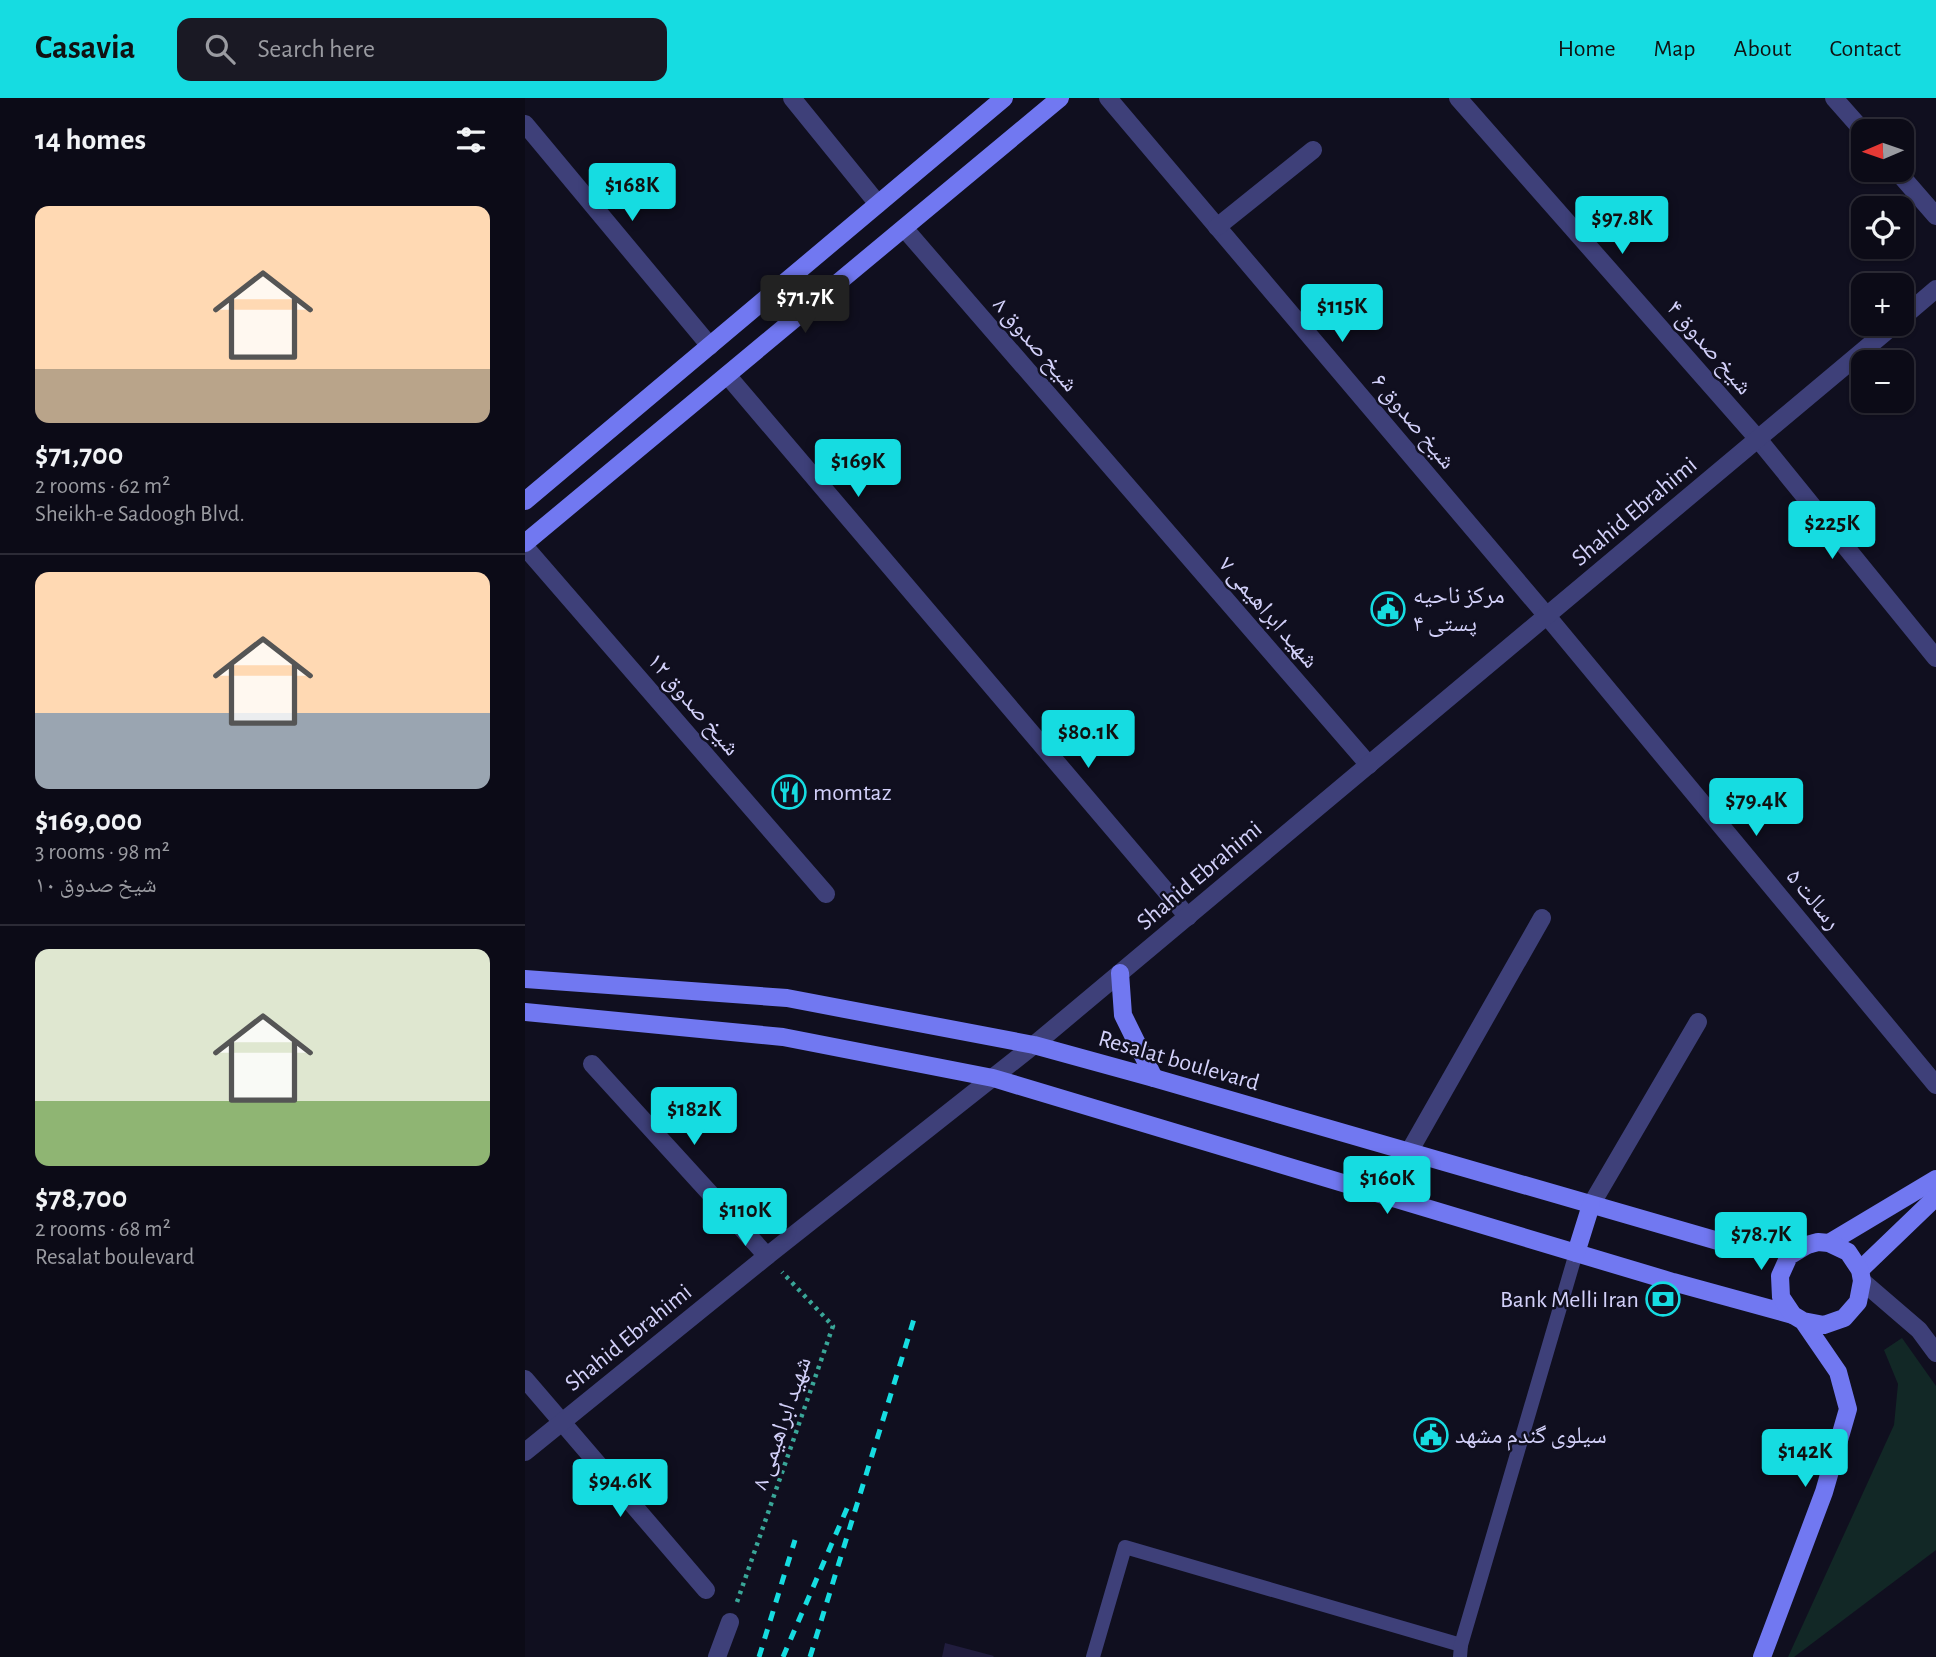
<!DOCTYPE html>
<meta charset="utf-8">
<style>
body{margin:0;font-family:"Alegreya Sans","Noto Naskh Arabic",sans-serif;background:#1a1924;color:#f1f3f6;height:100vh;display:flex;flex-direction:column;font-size:26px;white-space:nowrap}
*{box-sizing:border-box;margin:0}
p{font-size:23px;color:#9a9ba1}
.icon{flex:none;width:38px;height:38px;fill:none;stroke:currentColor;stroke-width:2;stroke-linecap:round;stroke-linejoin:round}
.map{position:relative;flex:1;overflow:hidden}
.details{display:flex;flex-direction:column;background:#0c0b17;width:525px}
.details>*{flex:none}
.needle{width:46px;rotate:268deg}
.buttons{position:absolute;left:1326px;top:21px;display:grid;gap:14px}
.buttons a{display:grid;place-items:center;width:63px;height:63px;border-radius:14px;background:#0c0b17;box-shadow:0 2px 5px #0004,0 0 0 2px #2c2b36;font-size:35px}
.price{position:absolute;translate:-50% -60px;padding:0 16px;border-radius:7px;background:#16dce1;color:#111;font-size:23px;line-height:46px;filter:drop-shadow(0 2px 4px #0008)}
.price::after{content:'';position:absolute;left:50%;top:42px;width:21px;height:16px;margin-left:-10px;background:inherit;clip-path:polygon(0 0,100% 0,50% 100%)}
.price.selected{background:#222;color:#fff}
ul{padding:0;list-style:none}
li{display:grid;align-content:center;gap:14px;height:371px;padding:0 35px}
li+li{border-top:2px solid #2c2b36}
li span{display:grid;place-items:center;height:217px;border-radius:14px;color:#555}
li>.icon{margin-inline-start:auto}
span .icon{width:126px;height:126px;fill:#fffc;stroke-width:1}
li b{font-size:30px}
h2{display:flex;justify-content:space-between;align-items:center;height:84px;padding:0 35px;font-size:30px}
header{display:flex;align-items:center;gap:42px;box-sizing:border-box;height:98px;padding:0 35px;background:#16dce1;color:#111}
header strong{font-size:33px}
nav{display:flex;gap:38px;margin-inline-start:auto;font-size:24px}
.search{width:490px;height:63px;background:#1a1924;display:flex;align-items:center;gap:18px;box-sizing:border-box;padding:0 24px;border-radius:14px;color:#9a9ba1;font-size:26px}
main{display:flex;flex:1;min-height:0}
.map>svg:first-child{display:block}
.green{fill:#122826}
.building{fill:#211d3e}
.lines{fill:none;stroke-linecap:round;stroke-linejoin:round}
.path{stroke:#39a698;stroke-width:4.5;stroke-dasharray:3.5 5;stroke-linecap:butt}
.service{stroke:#3e4079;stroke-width:14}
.minor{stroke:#3e4079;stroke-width:18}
.tertiary{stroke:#3e4079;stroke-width:18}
.secondary{stroke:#7178f1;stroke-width:18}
.rail{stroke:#16dce1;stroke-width:5;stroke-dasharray:10 9;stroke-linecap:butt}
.labels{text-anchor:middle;stroke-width:5;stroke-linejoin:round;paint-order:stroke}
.street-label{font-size:24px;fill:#d3d1fa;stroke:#100f1f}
.poi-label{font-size:24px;fill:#d3d1fa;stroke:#100f1f;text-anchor:start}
</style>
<header>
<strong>Casavia</strong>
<div class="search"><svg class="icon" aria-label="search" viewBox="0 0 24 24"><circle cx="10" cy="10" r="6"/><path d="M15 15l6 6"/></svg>Search here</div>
<nav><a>Home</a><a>Map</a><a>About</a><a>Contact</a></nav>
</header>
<main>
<section class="details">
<h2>14 homes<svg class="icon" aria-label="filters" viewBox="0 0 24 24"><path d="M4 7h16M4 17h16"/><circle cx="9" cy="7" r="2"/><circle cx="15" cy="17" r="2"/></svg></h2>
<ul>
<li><span style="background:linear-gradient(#ffd9b3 75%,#b9a48a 0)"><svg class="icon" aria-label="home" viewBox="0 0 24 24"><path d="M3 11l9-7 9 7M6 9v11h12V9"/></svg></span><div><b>$71,700</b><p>2 rooms · 62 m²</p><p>Sheikh-e Sadoogh Blvd.</p></div></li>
<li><span style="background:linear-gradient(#ffd9b3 65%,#9aa5b1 0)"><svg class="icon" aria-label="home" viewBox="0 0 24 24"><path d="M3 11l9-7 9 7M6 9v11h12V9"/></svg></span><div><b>$169,000</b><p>3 rooms · 98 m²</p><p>شیخ صدوق ۱۰</p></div></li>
<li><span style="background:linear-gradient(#dfe7d0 70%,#8fb573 0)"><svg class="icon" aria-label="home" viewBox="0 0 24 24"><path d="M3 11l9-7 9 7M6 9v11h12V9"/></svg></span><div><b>$78,700</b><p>2 rooms · 68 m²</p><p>Resalat boulevard</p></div></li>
</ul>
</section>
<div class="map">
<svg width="1411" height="1559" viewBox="0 0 1411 1559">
<rect width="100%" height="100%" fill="#100f1f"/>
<path class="green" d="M1377,1240L1411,1288V1452L1269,1559H1263L1369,1327L1373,1286L1359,1252Z"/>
<path class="building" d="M420,1545L469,1558L468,1559H417Z"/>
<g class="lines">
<path class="path" d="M212,1504L308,1228L257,1174"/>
<g class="service">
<path d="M568,1559L600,1449L936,1547"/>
<path d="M935,1559L936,1547L1051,1155"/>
</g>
<g class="minor">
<path d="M267,0L353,106"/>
<path d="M583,0L1022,518L1411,987"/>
<path d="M933,0L1233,341L1411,560"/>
<path d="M1309,0L1339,34"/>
<path d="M0,26L185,248"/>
<path d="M1371,72L1411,118"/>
<path d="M692,129L788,52"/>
<path d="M379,130L844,667"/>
<path d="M202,277L663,819"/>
<path d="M0,449L301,796"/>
<path d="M67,966L242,1158"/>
<path d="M884,1054L1017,820"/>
<path d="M1066,1107L1173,924"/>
<path d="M0,1281L181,1492"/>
<path d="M192,1559L205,1524"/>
</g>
<g class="tertiary">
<path d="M1377,220L1411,191"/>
<path d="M1337,1183L1394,1232L1411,1255"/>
<path d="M0,1354L242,1158L509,947L1370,226"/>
</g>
<g class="secondary">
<path d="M0,403L479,0"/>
<path d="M0,445L535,0"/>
<path d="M595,875L598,917L629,980"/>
<path d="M0,881L262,900L509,947L629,980L1193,1143L1282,1147"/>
<path d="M0,914L258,939L468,980L1148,1184L1268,1217"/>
<path d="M1304,1145L1411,1081"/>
<path d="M1051,1155L1066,1107"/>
<path d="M1335,1172L1411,1099"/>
<path d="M1237,1559L1299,1394L1323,1311L1313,1274L1278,1223L1268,1217L1256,1199L1255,1178L1264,1158L1282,1147L1293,1144L1304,1145L1323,1154L1335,1172L1337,1183L1333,1204L1319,1220L1299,1227L1278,1223"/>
</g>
<g class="rail">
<path d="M234,1559L270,1442"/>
<path d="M258,1559L323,1408"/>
<path d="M285,1559L389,1221"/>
</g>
</g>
<defs>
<symbol id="civic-ring" viewBox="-11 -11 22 22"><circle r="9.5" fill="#100f1f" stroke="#16dce1" stroke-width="1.5"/><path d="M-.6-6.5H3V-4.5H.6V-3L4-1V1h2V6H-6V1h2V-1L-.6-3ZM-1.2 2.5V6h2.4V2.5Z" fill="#16dce1"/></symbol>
<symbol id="restaurant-ring" viewBox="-11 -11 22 22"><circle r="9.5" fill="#100f1f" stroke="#16dce1" stroke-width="1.5"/><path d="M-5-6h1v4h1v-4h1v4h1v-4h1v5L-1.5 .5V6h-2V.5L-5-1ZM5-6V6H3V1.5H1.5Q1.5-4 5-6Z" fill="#16dce1"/></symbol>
<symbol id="bank-ring" viewBox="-11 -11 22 22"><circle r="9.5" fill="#100f1f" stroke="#16dce1" stroke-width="1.5"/><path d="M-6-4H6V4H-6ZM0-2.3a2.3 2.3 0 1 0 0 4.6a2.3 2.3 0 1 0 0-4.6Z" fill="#16dce1"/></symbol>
</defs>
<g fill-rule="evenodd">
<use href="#civic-ring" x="844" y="492" width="38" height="38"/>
<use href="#restaurant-ring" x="245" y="675" width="38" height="38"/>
<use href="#bank-ring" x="1119" y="1182" width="38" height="38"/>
<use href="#civic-ring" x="887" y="1318" width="38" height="38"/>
</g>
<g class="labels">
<g class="street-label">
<text transform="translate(511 246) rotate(49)" y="8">شیخ صدوق ۸</text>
<text transform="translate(1185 249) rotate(49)" y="8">شیخ صدوق ۴</text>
<text transform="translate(889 323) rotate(50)" y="8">شیخ صدوق ۶</text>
<text transform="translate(1109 413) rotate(-40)" y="8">Shahid Ebrahimi</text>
<text transform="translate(744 514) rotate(49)" y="8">شهید ابراهیمی ۷</text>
<text transform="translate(169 606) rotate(49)" y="8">شیخ صدوق ۱۲</text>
<text transform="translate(674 777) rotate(-40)" y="8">Shahid Ebrahimi</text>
<text transform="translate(1289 801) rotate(50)" y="8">رسالت ۵</text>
<text transform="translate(654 962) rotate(16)" y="8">Resalat boulevard</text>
<text transform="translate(103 1239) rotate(-39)" y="8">Shahid Ebrahimi</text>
<text transform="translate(256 1325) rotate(-71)" y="8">شهید ابراهیمی ۸</text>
</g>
<g class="poi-label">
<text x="888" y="505">مرکز ناحیه<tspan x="888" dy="28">پستی ۴</tspan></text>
<text x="288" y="702">momtaz</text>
<text x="1114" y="1209" text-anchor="end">Bank Melli Iran</text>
<text x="930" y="1345">سیلوی گندم مشهد</text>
</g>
</g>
</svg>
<div class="buttons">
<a><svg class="needle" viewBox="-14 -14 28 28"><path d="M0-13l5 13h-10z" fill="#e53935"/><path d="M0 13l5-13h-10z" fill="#9a9ba1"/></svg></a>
<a><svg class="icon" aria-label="locate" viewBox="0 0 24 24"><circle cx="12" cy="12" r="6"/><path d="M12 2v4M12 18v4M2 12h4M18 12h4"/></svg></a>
<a>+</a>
<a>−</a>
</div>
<b class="price" style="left:107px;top:125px">$168K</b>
<b class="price" style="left:1097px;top:158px">$97.8K</b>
<b class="price selected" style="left:280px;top:237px">$71.7K</b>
<b class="price" style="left:817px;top:246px">$115K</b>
<b class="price" style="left:333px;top:401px">$169K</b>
<b class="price" style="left:1307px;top:463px">$225K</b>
<b class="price" style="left:563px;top:672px">$80.1K</b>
<b class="price" style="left:1231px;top:740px">$79.4K</b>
<b class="price" style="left:169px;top:1049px">$182K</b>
<b class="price" style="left:862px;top:1118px">$160K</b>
<b class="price" style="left:220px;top:1150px">$110K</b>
<b class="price" style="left:1236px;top:1174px">$78.7K</b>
<b class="price" style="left:1280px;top:1391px">$142K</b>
<b class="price" style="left:95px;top:1421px">$94.6K</b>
</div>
</main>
